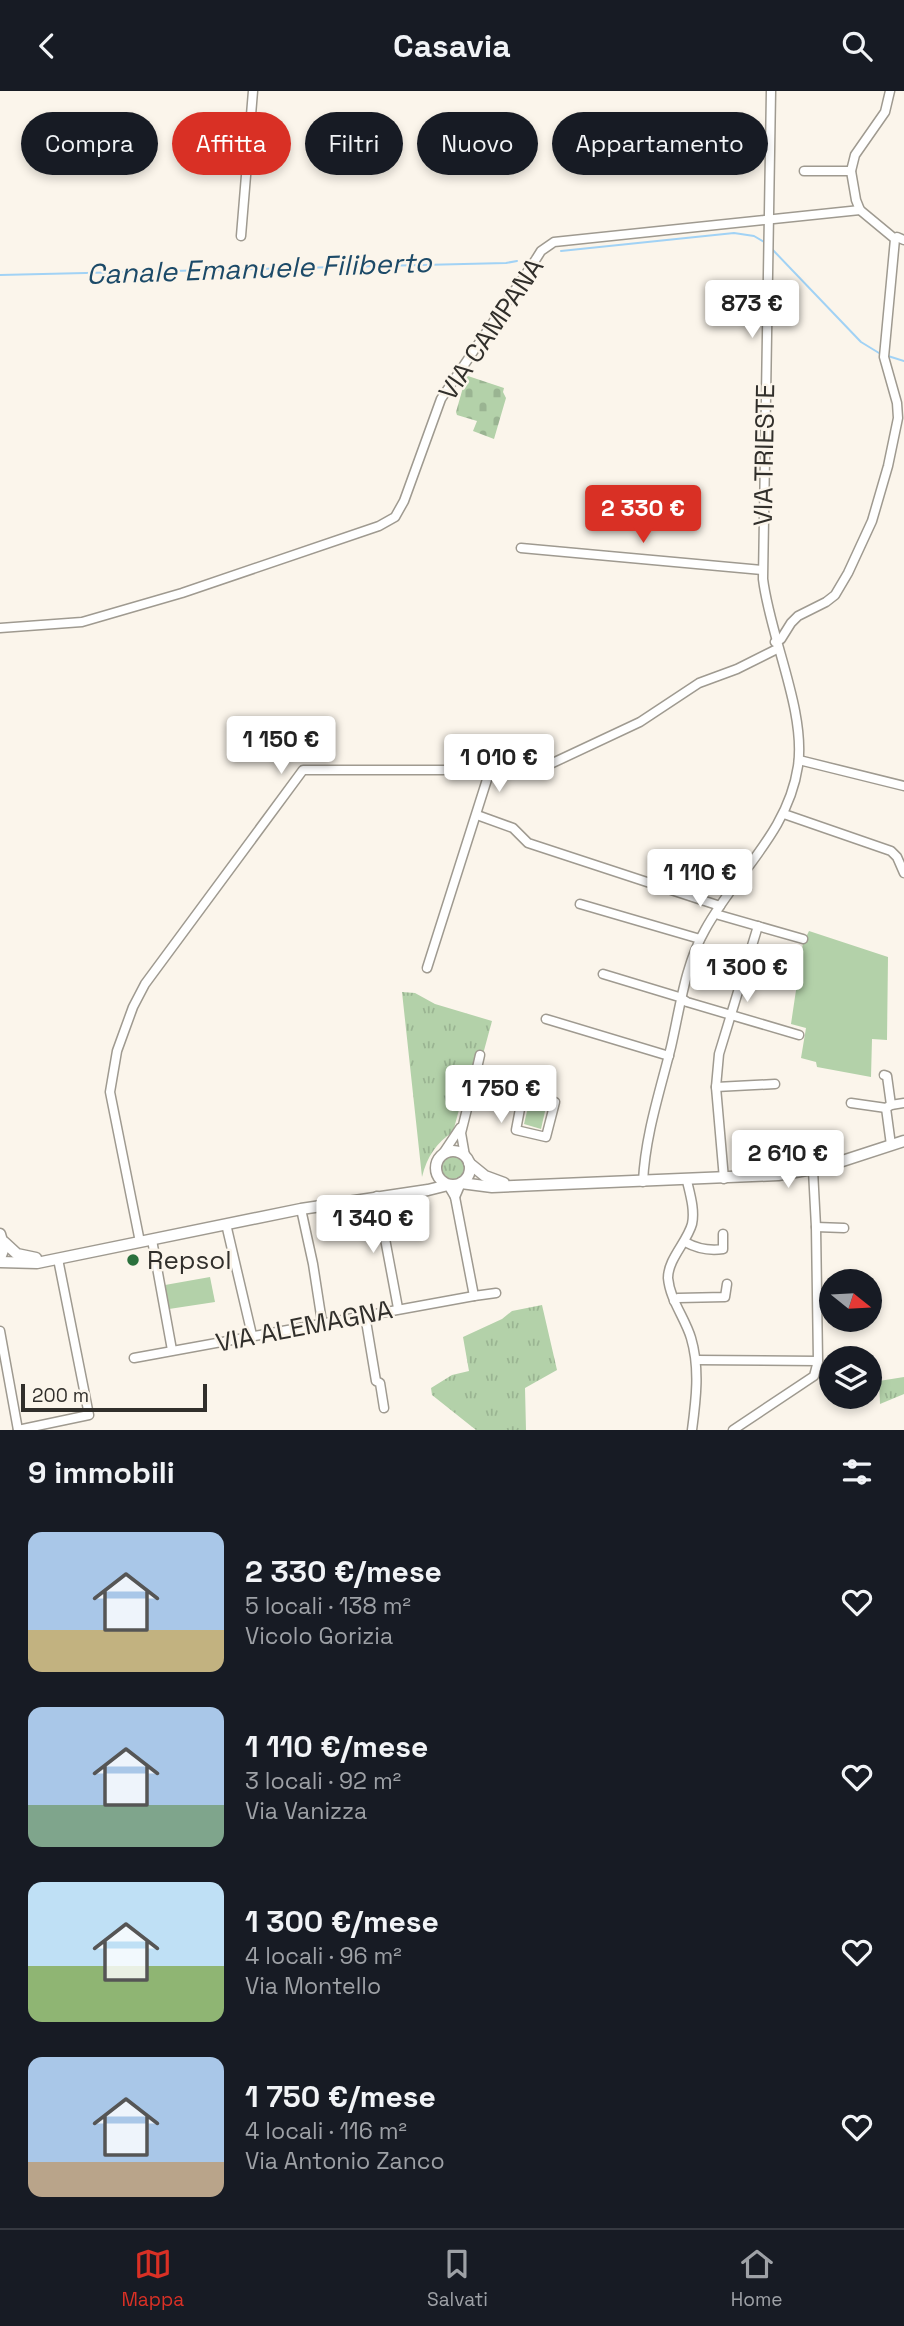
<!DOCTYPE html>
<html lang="it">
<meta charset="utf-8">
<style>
body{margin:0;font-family:"Space Grotesk",sans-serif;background:#242831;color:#f1f3f6;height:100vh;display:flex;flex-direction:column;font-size:26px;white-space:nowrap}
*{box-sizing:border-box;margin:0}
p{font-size:23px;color:#9ea1a6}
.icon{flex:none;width:38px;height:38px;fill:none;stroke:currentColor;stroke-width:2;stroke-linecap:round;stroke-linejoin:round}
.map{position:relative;height:1339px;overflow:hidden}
.drawer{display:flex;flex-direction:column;background:#171b24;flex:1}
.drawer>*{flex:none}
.banner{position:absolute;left:21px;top:21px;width:863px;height:63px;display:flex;gap:14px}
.needle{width:46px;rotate:108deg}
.buttons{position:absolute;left:819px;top:1178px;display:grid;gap:14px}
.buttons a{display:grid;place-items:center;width:63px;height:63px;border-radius:50%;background:#171b24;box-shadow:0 4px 10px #0003;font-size:35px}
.scale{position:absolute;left:21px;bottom:18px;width:186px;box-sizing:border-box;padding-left:7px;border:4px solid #312f2b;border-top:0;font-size:19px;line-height:24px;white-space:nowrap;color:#312f2b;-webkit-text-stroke:5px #fbf5eb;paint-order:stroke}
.price{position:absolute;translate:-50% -60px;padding:0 16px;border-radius:7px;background:#fff;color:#222;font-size:23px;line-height:46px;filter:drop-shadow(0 2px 4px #0008)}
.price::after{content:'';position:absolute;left:50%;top:42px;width:21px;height:16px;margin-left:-10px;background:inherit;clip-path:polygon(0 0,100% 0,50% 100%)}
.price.on{background:#d93025;color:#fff}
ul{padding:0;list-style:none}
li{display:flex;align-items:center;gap:21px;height:175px;padding:0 28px}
li span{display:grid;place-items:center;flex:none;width:196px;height:140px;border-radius:14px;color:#555}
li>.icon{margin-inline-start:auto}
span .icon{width:84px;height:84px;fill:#fffc;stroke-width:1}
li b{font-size:30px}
h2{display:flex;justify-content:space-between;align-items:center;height:84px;padding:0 28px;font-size:30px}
.chip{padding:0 24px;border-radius:32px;background:#171b24;box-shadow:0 4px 10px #0003;font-size:24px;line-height:63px}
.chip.on{background:#d93025;color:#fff}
header{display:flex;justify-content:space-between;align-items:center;height:91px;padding:0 28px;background:#171b24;font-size:32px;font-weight:600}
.tabs{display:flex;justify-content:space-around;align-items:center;height:98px;border-top:2px solid #363941;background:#171b24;font-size:19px;color:#9ea1a6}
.tabs a{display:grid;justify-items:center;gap:4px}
.tabs .on{color:#d93025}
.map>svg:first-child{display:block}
.grass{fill:url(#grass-tufts)}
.cemetery{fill:url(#cemetery-stones)}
.park{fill:#b3d1a9}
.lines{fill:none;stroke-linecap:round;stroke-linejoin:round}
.stream{stroke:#a1d2f5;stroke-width:2}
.minor-casing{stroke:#9f9a90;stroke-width:11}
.major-casing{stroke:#9f9a90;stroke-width:13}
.minor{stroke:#fff;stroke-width:8}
.major{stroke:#fff;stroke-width:10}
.poi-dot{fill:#2a703c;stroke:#fbf5eb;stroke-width:2.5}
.labels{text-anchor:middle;stroke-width:5;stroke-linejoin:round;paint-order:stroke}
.street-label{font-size:26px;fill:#312f2b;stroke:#fbf5eb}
.poi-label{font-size:26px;fill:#312f2b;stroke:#fbf5eb;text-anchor:start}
.water-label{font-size:28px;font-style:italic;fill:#1c4a68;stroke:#fbf5eb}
</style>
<header><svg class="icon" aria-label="back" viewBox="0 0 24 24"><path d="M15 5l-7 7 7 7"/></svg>Casavia<svg class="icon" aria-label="search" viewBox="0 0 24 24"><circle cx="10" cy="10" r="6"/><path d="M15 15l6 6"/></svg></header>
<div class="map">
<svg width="904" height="1339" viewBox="0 0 904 1339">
<defs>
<pattern id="grass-tufts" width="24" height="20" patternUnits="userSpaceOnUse" patternTransform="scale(1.75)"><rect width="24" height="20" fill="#b3d1a9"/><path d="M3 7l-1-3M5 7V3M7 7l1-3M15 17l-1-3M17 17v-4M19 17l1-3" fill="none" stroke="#9ab492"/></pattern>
<pattern id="cemetery-stones" width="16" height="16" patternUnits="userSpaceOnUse" patternTransform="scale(1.75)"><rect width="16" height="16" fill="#b3d1a9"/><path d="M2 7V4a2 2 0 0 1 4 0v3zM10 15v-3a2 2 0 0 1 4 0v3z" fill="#9ab492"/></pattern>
</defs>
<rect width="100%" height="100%" fill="#fbf5eb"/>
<g class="grass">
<path d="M402,901L415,902L435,913L492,930L479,978H470L453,1041C436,1052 427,1066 422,1086Z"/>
<circle cx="453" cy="1077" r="11"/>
<path d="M542,1214L557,1279L525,1297L526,1339H476L432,1304L431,1297L452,1284L469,1280L463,1246L502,1228L512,1220Z"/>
<path d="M904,1286V1303L880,1313L879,1290Z"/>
</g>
<path class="cemetery" d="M468,285L504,297L503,301L506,307L494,348L473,340L477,330L457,324L456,321L466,286Z"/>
<g class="park">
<path d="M809,840L888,866L887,949L872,948L871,986L817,976L816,971L801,967L806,937L791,933L803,852Z"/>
<path d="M529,1012L546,1016L541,1038L524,1033Z"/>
<path d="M210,1186L215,1211L169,1218L165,1194Z"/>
</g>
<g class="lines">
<g class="stream">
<path d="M771,157L861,251L879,262"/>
<path d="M561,160L734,142L754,145L764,151"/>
<path d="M0,184L506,172L517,170"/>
<path d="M888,265L904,270"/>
</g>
<defs>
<g id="minor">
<path d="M804,80H851"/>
<path d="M241,145L253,0"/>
<path d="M895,148L897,146L904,149"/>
<path d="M521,457L762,479"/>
<path d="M0,537L82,531L182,502L379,435L395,426L404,410L441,308L536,168L541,160L554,151L860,119"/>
<path d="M775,551L781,548L791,532L798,525L826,511L835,504L848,482L872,430L888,375L898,327L897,312L884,266L895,148L860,119L856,109L851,80L855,64L885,21L890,0"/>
<path d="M799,669L904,695"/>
<path d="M784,723L891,760L897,766L904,782"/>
<path d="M477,724L513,737L528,752L720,815"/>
<path d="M580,813L700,848"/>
<path d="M719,824L803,848"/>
<path d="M427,877L490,679"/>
<path d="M603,883L679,906L687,911L799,944"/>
<path d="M546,928L669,965"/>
<path d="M884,984L887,985L891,1014"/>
<path d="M474,990L480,964"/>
<path d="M716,996L775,993"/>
<path d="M523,1002L555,1011L546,1046L516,1039Z"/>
<path d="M851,1012L886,1017"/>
<path d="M891,1054L886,1017L891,1014L904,1012"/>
<path d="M442,1064L460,1037"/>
<path d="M465,1065L461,1042L474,990L523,1002"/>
<path d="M724,1088L716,996L719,963L758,835"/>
<path d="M687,1090C690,1103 695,1119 692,1133C687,1151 668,1168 668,1187C670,1209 685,1227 691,1247C700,1277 696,1309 692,1339"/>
<path d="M643,1091C645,1045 660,1000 671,956C680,917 685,874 705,839C736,782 788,742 798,675C806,620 770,546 763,488L771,0"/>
<path d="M448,1094L455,1106L461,1092"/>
<path d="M377,1105L398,1217"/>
<path d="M455,1106L474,1205L496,1202"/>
<path d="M301,1118L313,1173L322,1231"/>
<path d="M226,1133L252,1244"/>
<path d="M816,1136L844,1137"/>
<path d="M152,1149L172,1259"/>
<path d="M140,1151L110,1001L117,960L133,916L145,893L303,679H526L544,676L640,631L699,592L737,578L777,558"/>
<path d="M685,1151C696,1157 710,1160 723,1158V1143"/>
<path d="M674,1210L678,1207L725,1206L727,1193"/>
<path d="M365,1224L376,1290L380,1292L384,1317"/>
<path d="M0,1240L18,1339"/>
<path d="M134,1267L474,1205"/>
<path d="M696,1269L818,1270"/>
<path d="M18,1339L89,1324L58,1168"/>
<path d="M733,1339L814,1285L818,1270L816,1136L813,1079"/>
</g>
<g id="major">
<circle cx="453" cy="1077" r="17"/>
<path d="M469,1072L485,1085L504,1092"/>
<path d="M461,1092L492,1096L778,1084L824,1076L904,1050"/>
<path d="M0,1143L4,1157L0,1167"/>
<path d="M4,1151L17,1163L36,1167"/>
<path d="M0,1171L37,1172L301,1118L428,1099L448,1094"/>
</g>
</defs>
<use href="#minor" class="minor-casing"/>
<use href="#major" class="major-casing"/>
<use href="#minor" class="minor"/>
<use href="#major" class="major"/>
</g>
<circle class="poi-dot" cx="133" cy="1169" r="7"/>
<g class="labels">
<g class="street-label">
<text transform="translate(491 238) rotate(-56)" y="9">VIA CAMPANA</text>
<text transform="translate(764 364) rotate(-89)" y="9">VIA TRIESTE</text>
<text transform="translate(304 1235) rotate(-11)" y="9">VIA ALEMAGNA</text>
</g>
<g class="poi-label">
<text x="147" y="1178">Repsol</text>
</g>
<g class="water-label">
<text transform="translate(259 177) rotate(-2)" y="10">Canale Emanuele Filiberto</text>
</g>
</g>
</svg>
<div class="buttons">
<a><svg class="needle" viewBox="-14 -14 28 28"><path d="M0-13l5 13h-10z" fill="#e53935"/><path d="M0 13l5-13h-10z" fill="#9ea1a6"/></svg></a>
<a><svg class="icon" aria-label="layers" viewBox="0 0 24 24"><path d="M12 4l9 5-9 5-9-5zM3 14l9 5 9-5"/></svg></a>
</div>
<div class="scale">200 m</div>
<b class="price" style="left:752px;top:249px">873 €</b>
<b class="price on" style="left:643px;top:454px">2 330 €</b>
<b class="price" style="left:281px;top:685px">1 150 €</b>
<b class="price" style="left:499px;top:703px">1 010 €</b>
<b class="price" style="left:700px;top:818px">1 110 €</b>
<b class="price" style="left:747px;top:913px">1 300 €</b>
<b class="price" style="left:501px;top:1034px">1 750 €</b>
<b class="price" style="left:788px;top:1099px">2 610 €</b>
<b class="price" style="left:373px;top:1164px">1 340 €</b>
<div class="banner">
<a class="chip">Compra</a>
<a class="chip on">Affitta</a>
<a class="chip">Filtri</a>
<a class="chip">Nuovo</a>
<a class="chip">Appartamento</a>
</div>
</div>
<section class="drawer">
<h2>9 immobili<svg class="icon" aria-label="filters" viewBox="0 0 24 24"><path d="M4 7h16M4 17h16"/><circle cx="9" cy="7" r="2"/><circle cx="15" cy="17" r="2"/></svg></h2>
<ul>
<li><span style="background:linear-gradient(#a9c7e8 70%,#c2b280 0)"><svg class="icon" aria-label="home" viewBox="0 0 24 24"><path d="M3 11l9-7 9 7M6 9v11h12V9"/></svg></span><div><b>2 330 €/mese</b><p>5 locali · 138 m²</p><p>Vicolo Gorizia</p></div><svg class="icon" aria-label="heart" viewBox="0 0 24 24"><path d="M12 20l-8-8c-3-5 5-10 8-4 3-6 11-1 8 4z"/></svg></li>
<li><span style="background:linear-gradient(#a9c7e8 70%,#7fa58c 0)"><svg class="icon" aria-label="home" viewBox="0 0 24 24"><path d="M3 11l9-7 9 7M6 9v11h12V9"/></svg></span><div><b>1 110 €/mese</b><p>3 locali · 92 m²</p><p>Via Vanizza</p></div><svg class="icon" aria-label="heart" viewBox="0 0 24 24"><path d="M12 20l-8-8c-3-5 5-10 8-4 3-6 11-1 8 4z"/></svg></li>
<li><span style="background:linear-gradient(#bfe0f5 60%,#8fb573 0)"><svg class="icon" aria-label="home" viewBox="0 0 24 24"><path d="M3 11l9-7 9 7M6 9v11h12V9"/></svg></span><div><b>1 300 €/mese</b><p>4 locali · 96 m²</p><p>Via Montello</p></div><svg class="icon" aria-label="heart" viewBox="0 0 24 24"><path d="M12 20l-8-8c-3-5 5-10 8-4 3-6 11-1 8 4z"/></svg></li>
<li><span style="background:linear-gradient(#a9c7e8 75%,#b9a48a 0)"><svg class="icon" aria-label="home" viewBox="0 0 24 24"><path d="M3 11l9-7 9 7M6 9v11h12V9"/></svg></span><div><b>1 750 €/mese</b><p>4 locali · 116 m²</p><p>Via Antonio Zanco</p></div><svg class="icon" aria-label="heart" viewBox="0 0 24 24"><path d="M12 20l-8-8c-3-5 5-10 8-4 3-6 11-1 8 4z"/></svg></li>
</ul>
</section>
<nav class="tabs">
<a class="on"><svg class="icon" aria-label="map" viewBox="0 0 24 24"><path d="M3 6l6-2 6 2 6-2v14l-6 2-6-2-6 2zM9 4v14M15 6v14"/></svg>Mappa</a>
<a><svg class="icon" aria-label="saved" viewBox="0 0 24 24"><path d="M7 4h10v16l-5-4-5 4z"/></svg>Salvati</a>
<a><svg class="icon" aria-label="home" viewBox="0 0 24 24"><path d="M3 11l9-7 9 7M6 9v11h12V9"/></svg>Home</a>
</nav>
